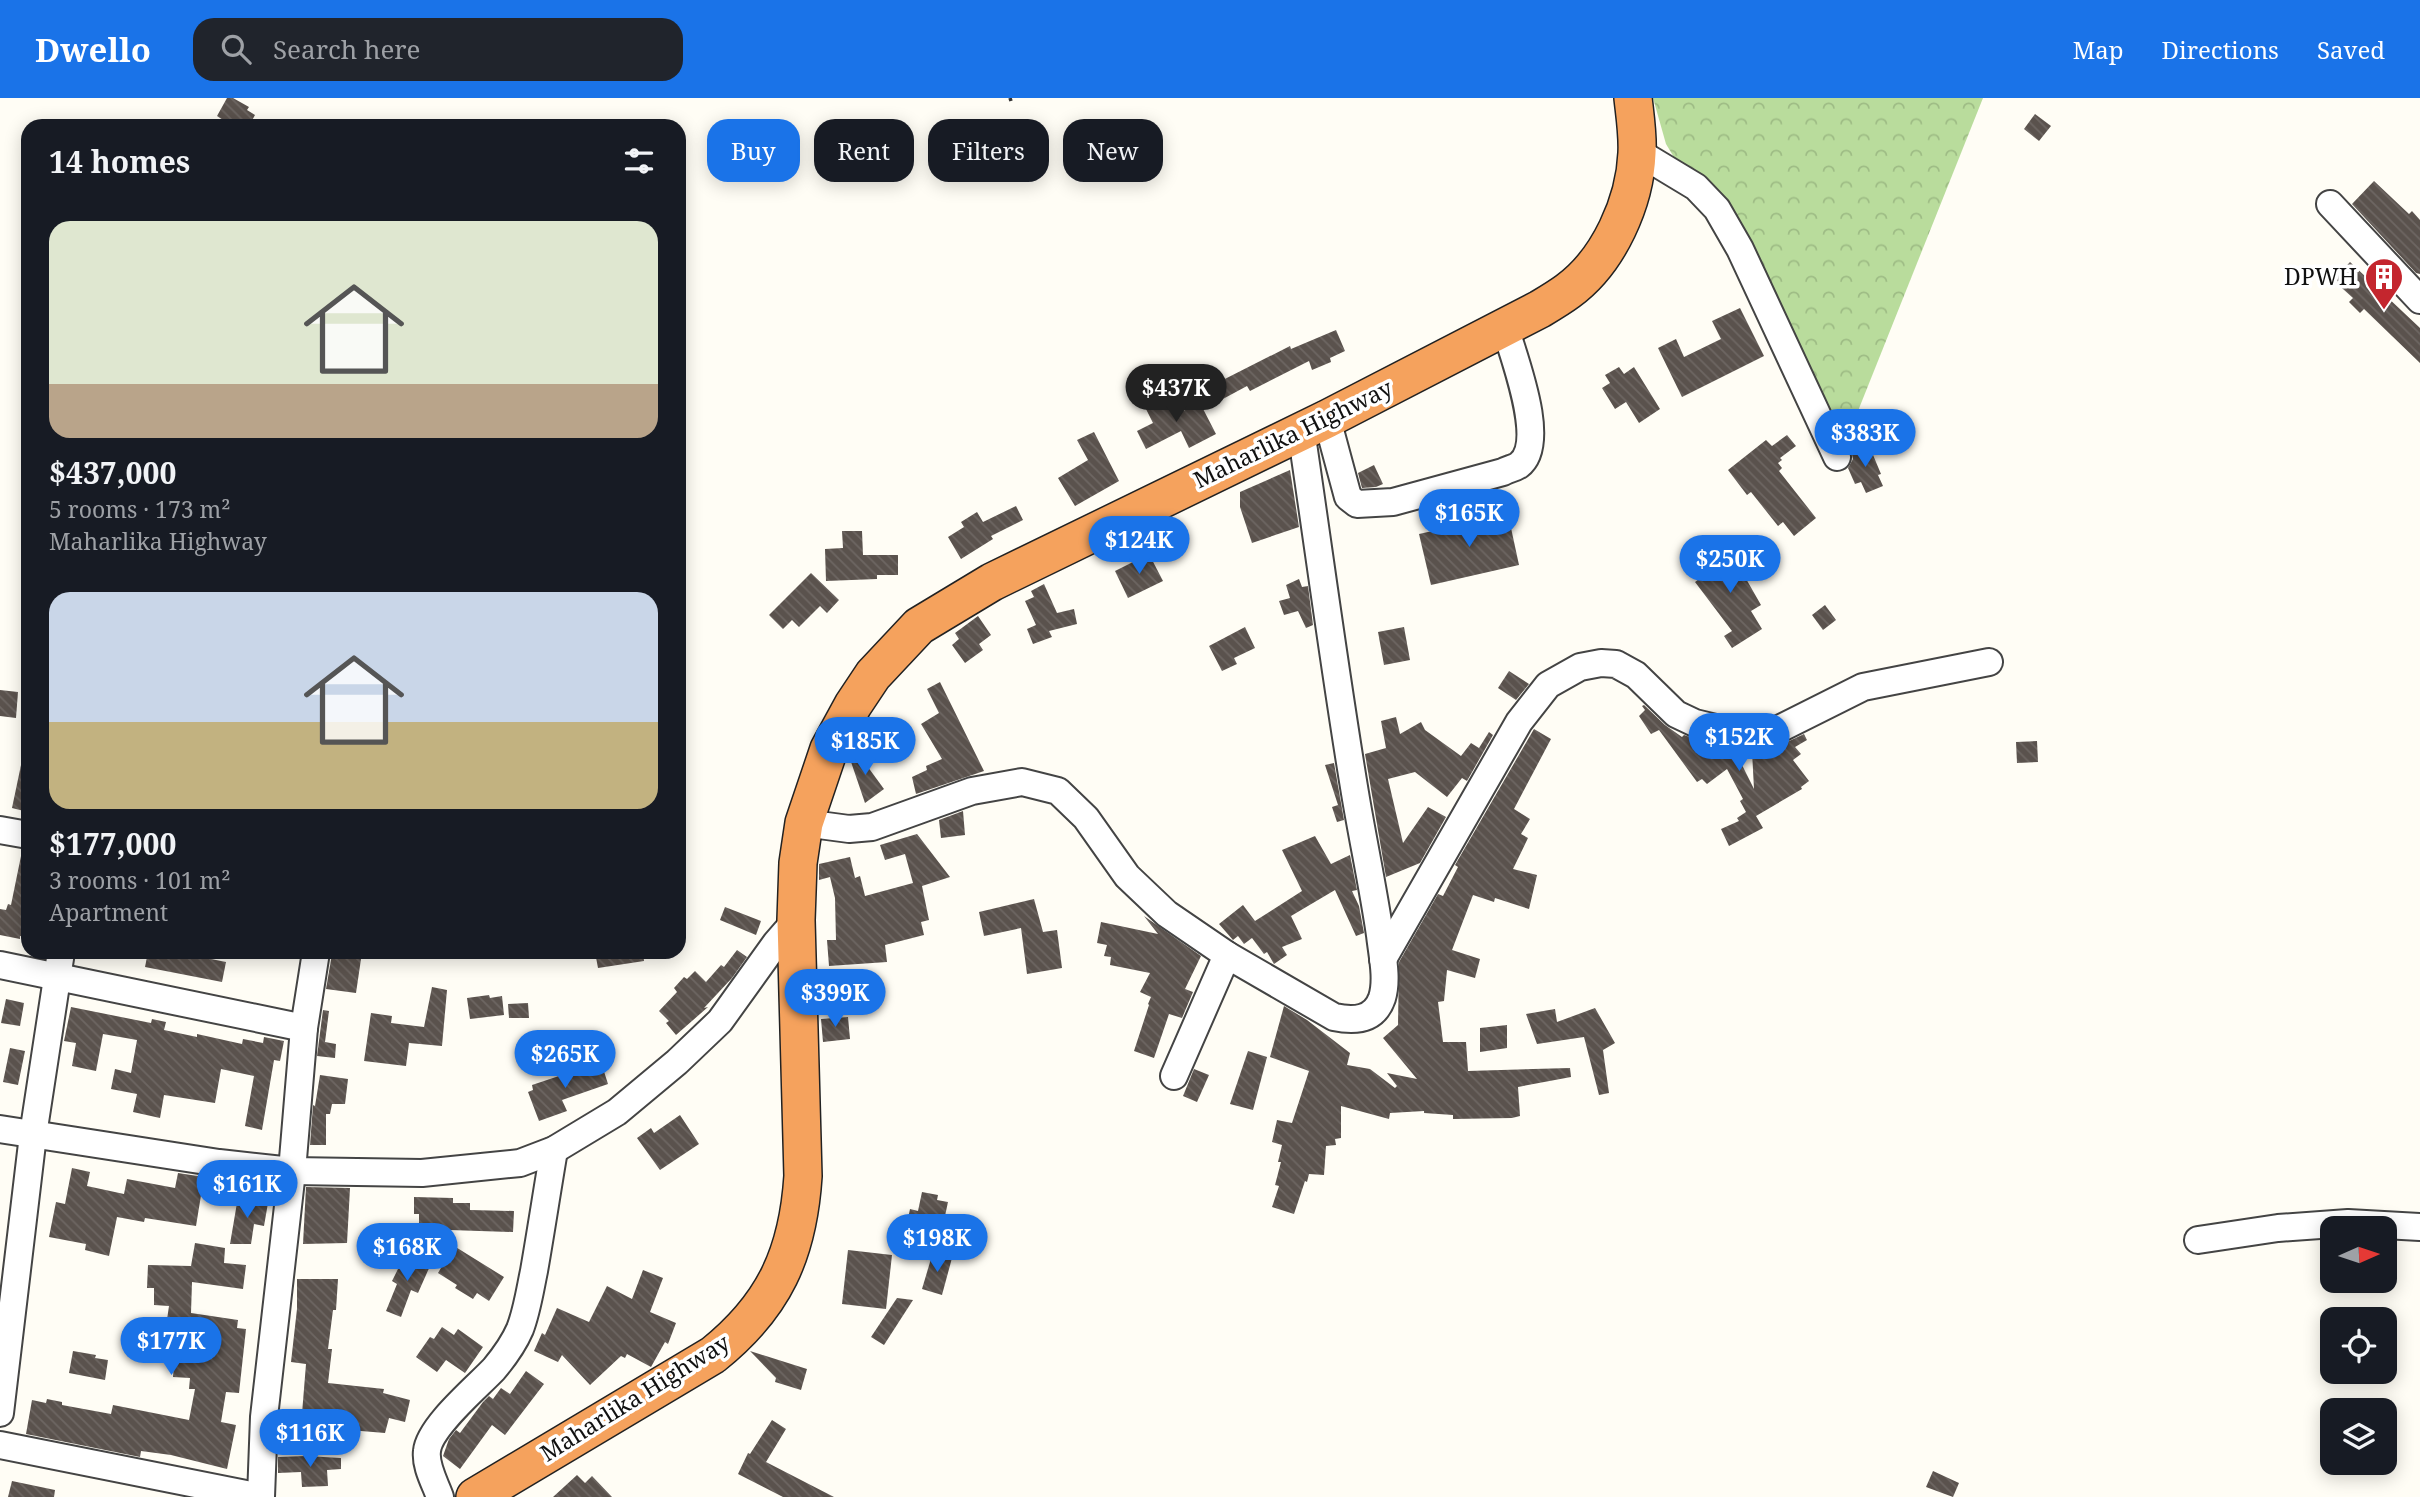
<!DOCTYPE html>
<meta charset="utf-8">
<style>
body{margin:0;font-family:"Noto Serif",serif;background:#20242c;color:#f1f3f6;height:100vh;display:flex;flex-direction:column;font-size:26px;white-space:nowrap}
*{box-sizing:border-box;margin:0}
p{font-size:23px;color:#9ea1a6}
.icon{flex:none;width:38px;height:38px;fill:none;stroke:currentColor;stroke-width:2;stroke-linecap:round;stroke-linejoin:round}
.map{position:relative;flex:1;overflow:hidden}
.drawer{position:absolute;left:21px;top:21px;width:665px;height:840px;display:flex;flex-direction:column;background:#171b24;border-radius:21px;box-shadow:0 4px 18px #0003}
.drawer>*{flex:none}
.hud{position:absolute;left:707px;top:21px;width:665px;height:63px;display:flex;gap:14px}
.needle{width:46px;rotate:87deg}
.fabs{position:absolute;left:2320px;top:1118px;display:grid;gap:14px}
.fabs a{display:grid;place-items:center;width:77px;height:77px;border-radius:14px;background:#171b24;box-shadow:0 4px 18px #0003;font-size:35px}
.price{position:absolute;translate:-50% -60px;padding:0 16px;border-radius:24px;background:#1a73e8;color:#fff;font-size:23px;line-height:46px;filter:drop-shadow(0 2px 4px #0008)}
.price::after{content:'';position:absolute;left:50%;top:42px;width:21px;height:16px;margin-left:-10px;background:inherit;clip-path:polygon(0 0,100% 0,50% 100%)}
.price.current{background:#222;color:#fff}
ul{padding:0;list-style:none}
li{display:grid;align-content:center;gap:14px;height:371px;padding:0 28px}
li span{display:grid;place-items:center;height:217px;border-radius:21px;color:#555}
li>.icon{margin-inline-start:auto}
span .icon{width:126px;height:126px;fill:#fffc;stroke-width:1}
li b{font-size:30px}
h2{display:flex;justify-content:space-between;align-items:center;height:84px;padding:0 28px;font-size:30px}
.tag{padding:0 24px;border-radius:21px;background:#171b24;box-shadow:0 4px 18px #0003;font-size:24px;line-height:63px}
.tag.current{background:#1a73e8;color:#fff}
header{display:flex;align-items:center;gap:42px;box-sizing:border-box;height:98px;padding:0 35px;background:#1a73e8;color:#fff}
header strong{font-size:33px}
nav{display:flex;gap:38px;margin-inline-start:auto;font-size:24px}
.search{width:490px;height:63px;background:#20242c;display:flex;align-items:center;gap:18px;box-sizing:border-box;padding:0 24px;border-radius:21px;color:#9ea1a6;font-size:26px}
.map>svg:first-child{display:block}
.forest{fill:url(#forest-crowns)}
.building{fill:url(#building-back-hatch)}
.lines{fill:none;stroke-linecap:round;stroke-linejoin:round}
.minor-casing{stroke:#444;stroke-width:30}
.highway-casing{stroke:#222;stroke-width:40}
.path{stroke:#333;stroke-width:3.5;stroke-dasharray:7 3.5;stroke-linecap:butt}
.minor{stroke:#fff;stroke-width:26}
.highway{stroke:#f5a25d;stroke-width:37}
.labels{text-anchor:middle;stroke-width:7;stroke-linejoin:round;paint-order:stroke}
.poi-label{font-size:23px;fill:#111;stroke:#fff;text-anchor:end}
.street-label{font-size:23px;fill:#111;stroke:#fff}
</style>
<header>
<strong>Dwello</strong>
<div class="search"><svg class="icon" aria-label="search" viewBox="0 0 24 24"><circle cx="10" cy="10" r="6"/><path d="M15 15l6 6"/></svg>Search here</div>
<nav><a>Map</a><a>Directions</a><a>Saved</a></nav>
</header>
<div class="map">
<svg width="2420" height="1399" viewBox="0 0 2420 1399">
<defs>
<pattern id="forest-crowns" width="20" height="18" patternUnits="userSpaceOnUse" patternTransform="scale(1.75)"><rect width="20" height="18" fill="#b9dc9c"/><path d="M2 6a3 3 0 1 1 6 0M12 15a3 3 0 1 1 6 0" fill="none" stroke="#9ebc85"/></pattern>
<pattern id="building-back-hatch" width="6" height="6" patternUnits="userSpaceOnUse" patternTransform="scale(1.75)"><rect width="6" height="6" fill="#5a524d"/><path d="M-1 5l2 2M0 0l6 6M5-1l2 2" fill="none" stroke="#6d6662"/></pattern>
</defs>
<rect width="100%" height="100%" fill="#fffdf5"/>
<path class="forest" d="M1653,0H1983L1846,343L1666,46Z"/>
<g class="building">
<path d="M227,0H233L249,9L247,12L255,17L249,28H232L217,18Z"/>
<path d="M2035,16L2051,28L2039,43L2024,31Z"/>
<path d="M2374,83L2409,116L2412,113L2420,122V176L2416,175L2352,106Z"/>
<path d="M2350,164L2420,230V265L2364,211L2360,215L2349,204L2353,200L2333,182Z"/>
<path d="M1740,210L1764,258L1682,299L1658,250L1676,241L1684,259L1721,241L1712,223Z"/>
<path d="M1336,232L1345,253L1330,260L1331,264L1312,272L1309,263L1250,293L1247,288L1221,302L1213,287L1290,248L1291,251Z"/>
<path d="M1619,269L1624,276L1634,269L1660,311L1639,325L1626,304L1615,311L1602,290L1610,285L1605,277Z"/>
<path d="M1171,299L1179,315L1200,305L1216,336L1189,350L1181,333L1146,351L1137,333L1153,325L1146,311Z"/>
<path d="M1094,334L1119,383L1075,408L1058,380L1088,362L1077,342Z"/>
<path d="M1787,337L1796,348L1780,360L1782,362L1778,365L1782,370L1779,373L1816,420L1794,438L1783,424L1778,428L1751,394L1747,397L1728,372L1766,342L1772,348Z"/>
<path d="M1868,345L1881,376L1878,377L1883,388L1866,395L1861,384L1855,386L1848,370L1853,361L1851,352Z"/>
<path d="M1374,367L1383,386L1376,389L1362,390L1358,375Z"/>
<path d="M1290,372L1299,429L1252,445L1240,409V394Z"/>
<path d="M1016,408L1023,422L991,438L993,441L961,461L948,439L964,429L961,424L977,414L983,424Z"/>
<path d="M1508,416L1519,467L1431,487L1419,436Z"/>
<path d="M842,433H862L863,457H898V477H877V481L826,483L825,451L843,450Z"/>
<path d="M1725,444L1761,507L1751,513L1762,531L1732,550L1724,538L1732,533L1695,484L1712,472L1703,456Z"/>
<path d="M1149,456L1163,483L1128,500L1115,473Z"/>
<path d="M811,475L839,502L827,515L820,508L799,529L792,522L783,531L769,517Z"/>
<path d="M1299,481L1302,489L1308,488L1313,527L1306,530L1298,513L1284,517L1279,503L1290,500L1286,487Z"/>
<path d="M1044,486L1057,515L1074,511L1077,526L1049,533L1052,539L1033,546L1027,531L1036,527L1025,503L1034,499L1031,493Z"/>
<path d="M1825,507L1836,522L1823,532L1812,517Z"/>
<path d="M978,518L991,537L979,546L983,552L965,565L952,547L959,541L955,535Z"/>
<path d="M1245,529L1255,550L1234,560L1237,566L1222,573L1209,548Z"/>
<path d="M1404,529L1410,562L1384,567L1378,534Z"/>
<path d="M1509,573L1529,586L1516,602L1498,590Z"/>
<path d="M940,584L984,673L916,696L912,679L927,672L926,668L942,661L921,626L939,615L927,591Z"/>
<path d="M0,592L18,594L16,620L0,618Z"/>
<path d="M1644,607L1665,627L1682,639L1684,637L1710,646L1734,651L1754,691L1752,653L1781,647L1804,636L1807,642L1795,649L1801,656L1793,662L1809,683L1801,689L1802,691L1756,718L1763,730L1729,748L1721,731L1739,723L1737,720L1746,714L1740,703L1743,701L1727,671L1707,686L1702,681L1697,684L1659,632L1651,636L1639,618L1645,612L1642,608Z"/>
<path d="M1396,619L1400,636L1421,624L1425,632L1461,658L1471,645L1479,650L1489,634L1493,637L1467,683L1462,680L1447,699L1415,674L1388,681L1403,745L1428,709L1446,719L1420,765L1386,779L1365,656L1386,650L1381,623Z"/>
<path d="M1534,631L1551,641L1514,711L1530,721L1521,736L1528,740L1513,771L1537,777L1529,811L1495,800L1494,804L1473,797L1452,852L1480,861L1475,880L1447,872L1444,903L1438,904L1443,944H1466L1468,973L1570,970L1571,979L1518,989L1520,1018L1512,1020L1453,1021V1017L1424,1015V1013L1390,1015L1389,1021L1341,1008V1040L1335,1041L1336,1047L1326,1048L1324,1077L1309,1076L1307,1084L1305,1083L1294,1116L1272,1109L1279,1088L1275,1087L1281,1064H1278L1282,1047L1272,1044L1277,1022L1292,1025L1309,973L1270,959L1284,908L1307,922L1350,955L1347,967L1370,971L1395,990L1397,988L1387,975L1417,981L1383,940L1398,927L1399,864L1438,796L1443,798L1458,769L1455,767Z"/>
<path d="M2037,643L2038,664L2017,665L2016,644Z"/>
<path d="M854,650L884,691L865,705L849,658Z"/>
<path d="M1334,665L1344,722L1337,724L1332,709L1338,707L1325,667Z"/>
<path d="M21,667H28V714L12,710Z"/>
<path d="M963,713L965,737L941,740L939,722Z"/>
<path d="M917,736L950,779L922,788L929,822L921,824L924,837L885,847L887,864L829,868L827,842H836L835,800L830,779L819,782V766L850,759L855,780L860,778L865,798L913,785L905,756L885,762L880,747Z"/>
<path d="M1315,738L1331,766L1350,757L1357,792L1352,793L1359,808L1364,835L1356,838L1335,792L1291,818L1302,841L1282,849L1287,857L1274,866L1267,854L1264,856L1252,840L1244,846L1238,838L1233,842L1219,826L1243,807L1255,823L1302,793L1282,752Z"/>
<path d="M21,758L28,759V840L20,838V841L0,837V811L6,812L8,806L11,807Z"/>
<path d="M1034,801L1043,834L1057,832L1062,870L1027,876L1021,830L984,838L979,814Z"/>
<path d="M725,809L761,823L756,837L720,822Z"/>
<path d="M1144,818L1201,858L1185,891L1193,894L1182,920L1169,916L1154,960L1134,953L1149,907L1148,906L1151,899L1140,894L1150,875L1110,867L1111,859L1104,858L1107,847L1097,845L1101,824L1158,836Z"/>
<path d="M737,852L747,859L732,880L704,910L708,909L676,937L666,925L669,923L659,913L677,894L674,890L684,879L687,881L695,873L706,884L721,867L724,869Z"/>
<path d="M148,854H176L226,864L222,884L145,869Z"/>
<path d="M595,854H643L644,863L598,870Z"/>
<path d="M332,856L361,861L356,895L326,891Z"/>
<path d="M432,889L447,892L442,948L409,945L406,968L364,963L371,915L392,918L391,925L424,929Z"/>
<path d="M489,897L490,900L502,898L504,917L470,921L467,900Z"/>
<path d="M6,901L24,905L20,928L1,925Z"/>
<path d="M528,905L529,920H509L508,906Z"/>
<path d="M71,909L151,925L152,921L166,924L164,932L197,939V936L242,946L243,941L263,945L264,939L284,943L280,963L274,962L262,1032L245,1028L254,978L221,971L215,1005L164,997L160,1020L133,1014L137,996L111,991L115,971L131,975L137,942L103,936L96,973L72,968L76,945L64,943Z"/>
<path d="M1595,910L1615,945L1603,952L1609,995L1599,997L1584,939L1537,946L1526,916L1555,911L1557,924Z"/>
<path d="M323,912L329,913L325,944L336,946L335,960L317,958Z"/>
<path d="M848,919L850,941L823,944L821,921Z"/>
<path d="M1507,927V950L1480,954V930Z"/>
<path d="M10,950L25,953L18,987L3,984Z"/>
<path d="M1248,953L1267,959L1253,1012L1230,1006Z"/>
<path d="M601,964L608,986L562,1002L567,1013L539,1023L528,994L533,992L532,987Z"/>
<path d="M1194,971L1209,977L1197,1004L1183,998Z"/>
<path d="M320,977L348,981L345,1006H332L330,1016H326V1047H310L313,1007L315,1008Z"/>
<path d="M680,1017L699,1046L660,1072L637,1040L651,1030L654,1035Z"/>
<path d="M72,1070L90,1074L87,1088L124,1096L127,1081L175,1090L178,1075L204,1079L196,1128L145,1120L144,1124L117,1119L109,1158L85,1152L86,1146L49,1139L56,1104L65,1106Z"/>
<path d="M306,1089L350,1090L347,1145L303,1146Z"/>
<path d="M922,1094L938,1097L937,1102L948,1104L945,1118L953,1119L948,1143L905,1135L910,1111L918,1113Z"/>
<path d="M238,1099L268,1105L264,1128L254,1126L251,1146H230Z"/>
<path d="M414,1099L453,1100V1105H470V1112L514,1113L513,1134L419,1131V1116H414Z"/>
<path d="M195,1145L225,1150L224,1165L246,1167L243,1191L192,1184L191,1215L238,1222L237,1230L246,1231L239,1295L226,1294L221,1324L236,1327L227,1371L171,1357L141,1353L140,1359L26,1336L32,1302L46,1305L47,1301L62,1304V1307L111,1316L113,1307L189,1322L195,1291H189L190,1280L173,1279L176,1236L165,1235L169,1208L154,1207V1190H147L148,1167L191,1168Z"/>
<path d="M454,1148L504,1179L489,1203L477,1195L473,1201L455,1190L457,1187L438,1175Z"/>
<path d="M848,1152L892,1157L886,1211L842,1206Z"/>
<path d="M933,1154L952,1160L942,1197L922,1191Z"/>
<path d="M405,1157L430,1168L418,1195L411,1192L401,1219L386,1213L397,1186L392,1183Z"/>
<path d="M643,1172L663,1180L650,1214L676,1225L668,1246L665,1244L651,1269L627,1256L625,1260L621,1258L590,1287L562,1257L558,1264L534,1253L542,1235L545,1237L557,1210L589,1224L607,1188L632,1201Z"/>
<path d="M297,1181H338L336,1212H333L328,1251H332L328,1285L384,1291L383,1295L410,1302L405,1324L389,1320L385,1335L301,1328L306,1266L291,1264L297,1211Z"/>
<path d="M897,1200L913,1202L884,1247L871,1239Z"/>
<path d="M442,1229L454,1237L458,1231L483,1249L465,1275L446,1262L437,1274L416,1259L430,1239L434,1241Z"/>
<path d="M73,1253L96,1257L95,1260L108,1262L105,1282L69,1275Z"/>
<path d="M750,1253L807,1271L801,1292L775,1284L776,1280Z"/>
<path d="M526,1273L544,1286L505,1337L492,1327L460,1371L443,1358L449,1341L456,1332L460,1335L483,1304L489,1298L493,1301L501,1290L510,1296Z"/>
<path d="M772,1322L786,1331L766,1364L834,1399H783L738,1376L748,1355L750,1356Z"/>
<path d="M306,1358L341,1360V1371L327,1372L328,1388L302,1389L301,1374L278,1375V1359Z"/>
<path d="M1933,1373L1959,1385L1953,1399L1926,1389Z"/>
<path d="M577,1377L585,1385L592,1378L612,1399H553Z"/>
<path d="M12,1383L55,1392L54,1399H8Z"/>
</g>
<g class="lines">
<defs>
<g id="minor">
<path d="M1638,54L1696,89L1717,111L1740,151L1837,359"/>
<path d="M2330,106L2420,202"/>
<path d="M1327,321L1348,399L1357,406L1393,404L1503,374C1508,371 1515,370 1519,367C1548,345 1513,258 1505,229"/>
<path d="M804,725L849,731L872,729L972,693L1022,684L1058,693L1086,720L1127,778L1167,816L1227,857L1334,919C1353,923 1374,923 1382,900C1388,881 1382,856 1380,837C1373,789 1363,743 1355,695C1335,575 1319,453 1301,332"/>
<path d="M0,732L28,737"/>
<path d="M1383,861L1519,624L1548,587L1580,569L1601,565L1616,566L1636,577L1676,616L1695,625L1749,638L1777,632L1863,589L1989,564"/>
<path d="M0,867L304,930"/>
<path d="M1174,978L1227,857"/>
<path d="M0,1031L219,1065L292,1073L422,1075L520,1065L554,1052L617,1014L677,964L720,923L776,845L796,822"/>
<path d="M2198,1142L2278,1130L2348,1125L2420,1129"/>
<path d="M0,1315L33,1037L61,854"/>
<path d="M0,1347L261,1399"/>
<path d="M261,1399L264,1319L292,1073L304,930L316,854"/>
<path d="M440,1399C435,1385 425,1368 427,1353C429,1329 477,1289 494,1271C504,1259 514,1245 520,1231C527,1213 530,1192 534,1173C541,1133 547,1093 554,1052"/>
</g>
<path id="highway" d="M475,1399L713,1257C774,1208 798,1156 803,1078L796,822L798,765L804,725L829,651L853,607L873,577L919,528L992,484L1327,321L1540,211C1550,205 1560,199 1568,193C1609,163 1635,104 1637,55C1638,37 1635,18 1633,0"/>
</defs>
<use href="#minor" class="minor-casing"/>
<use href="#highway" class="highway-casing"/>
<path class="path" d="M1010,0L1011,3"/>
<use href="#minor" class="minor"/>
<use href="#highway" class="highway"/>
</g>
<defs>
<symbol id="building-pin" viewBox="-11 -11 22 30"><path d="M0 17L-7.5 6A9.5 9.5 0 1 1 7.5 6Z" fill="#c4262e" stroke="#fff"/><path d="M-4-6H4V6H1V3H-1V6H-4ZM-2.5-4.3h1.7v1.8h-1.7ZM.8-4.3h1.7v1.8H.8ZM-2.5-1h1.7V.8h-1.7ZM.8-1h1.7V.8H.8Z" fill="#fff"/></symbol>
</defs>
<g fill-rule="evenodd">
<use href="#building-pin" x="2362" y="157" width="44" height="60"/>
</g>
<g class="labels">
<g class="poi-label">
<text x="2357" y="187">DPWH</text>
</g>
<g class="street-label">
<text transform="translate(1293 336) rotate(-26)" y="8">Maharlika Highway</text>
<text transform="translate(635 1300) rotate(-32)" y="8">Maharlika Highway</text>
</g>
</g>
</svg>
<div class="fabs">
<a><svg class="needle" viewBox="-14 -14 28 28"><path d="M0-13l5 13h-10z" fill="#e53935"/><path d="M0 13l5-13h-10z" fill="#9ea1a6"/></svg></a>
<a><svg class="icon" aria-label="locate" viewBox="0 0 24 24"><circle cx="12" cy="12" r="6"/><path d="M12 2v4M12 18v4M2 12h4M18 12h4"/></svg></a>
<a><svg class="icon" aria-label="layers" viewBox="0 0 24 24"><path d="M12 4l9 5-9 5-9-5zM3 14l9 5 9-5"/></svg></a>
</div>
<b class="price current" style="left:1176px;top:326px">$437K</b>
<b class="price" style="left:1865px;top:371px">$383K</b>
<b class="price" style="left:1469px;top:451px">$165K</b>
<b class="price" style="left:1139px;top:478px">$124K</b>
<b class="price" style="left:1730px;top:497px">$250K</b>
<b class="price" style="left:1739px;top:675px">$152K</b>
<b class="price" style="left:865px;top:679px">$185K</b>
<b class="price" style="left:835px;top:931px">$399K</b>
<b class="price" style="left:565px;top:992px">$265K</b>
<b class="price" style="left:247px;top:1122px">$161K</b>
<b class="price" style="left:937px;top:1176px">$198K</b>
<b class="price" style="left:407px;top:1185px">$168K</b>
<b class="price" style="left:171px;top:1279px">$177K</b>
<b class="price" style="left:310px;top:1371px">$116K</b>
<div class="hud">
<a class="tag current">Buy</a>
<a class="tag">Rent</a>
<a class="tag">Filters</a>
<a class="tag">New</a>
</div>
<section class="drawer">
<h2>14 homes<svg class="icon" aria-label="filters" viewBox="0 0 24 24"><path d="M4 7h16M4 17h16"/><circle cx="9" cy="7" r="2"/><circle cx="15" cy="17" r="2"/></svg></h2>
<ul>
<li><span style="background:linear-gradient(#dfe7d0 75%,#b9a48a 0)"><svg class="icon" aria-label="home" viewBox="0 0 24 24"><path d="M3 11l9-7 9 7M6 9v11h12V9"/></svg></span><div><b>$437,000</b><p>5 rooms · 173 m²</p><p>Maharlika Highway</p></div></li>
<li><span style="background:linear-gradient(#c9d6e8 60%,#c2b280 0)"><svg class="icon" aria-label="home" viewBox="0 0 24 24"><path d="M3 11l9-7 9 7M6 9v11h12V9"/></svg></span><div><b>$177,000</b><p>3 rooms · 101 m²</p><p>Apartment</p></div></li>
</ul>
</section>
</div>
